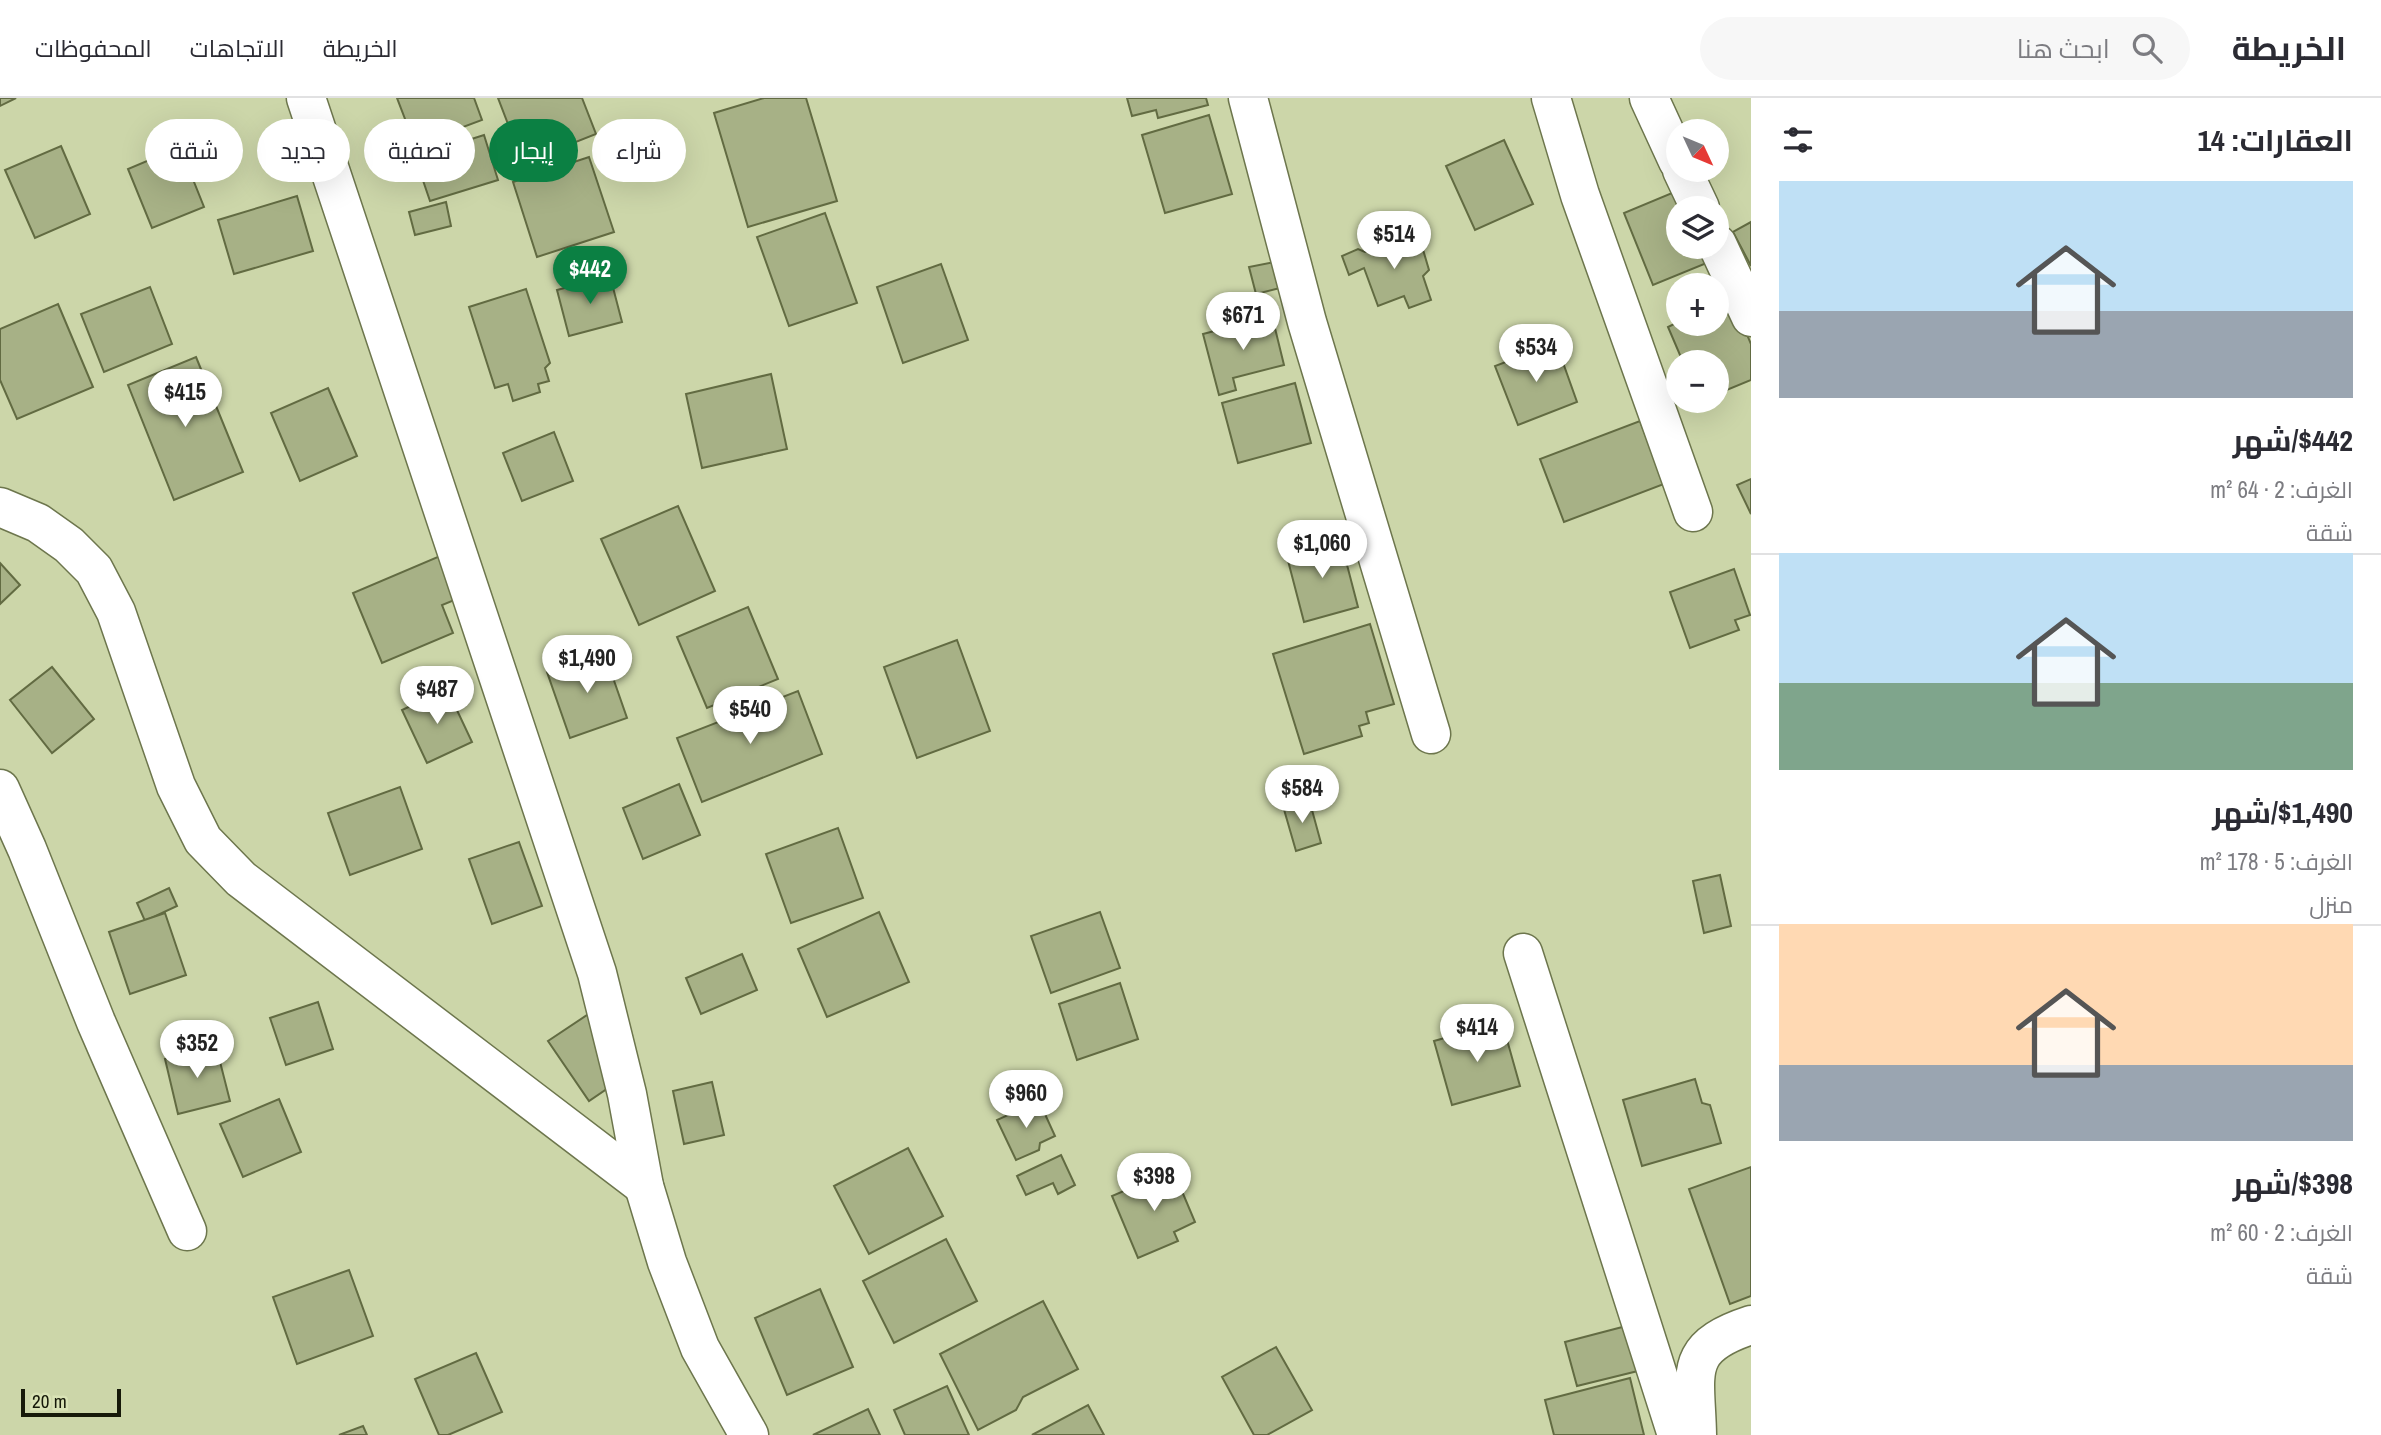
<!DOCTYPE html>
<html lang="ar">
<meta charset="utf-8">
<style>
body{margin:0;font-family:"Archivo Narrow",Cairo,sans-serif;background:#f7f7f7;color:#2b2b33;direction:rtl;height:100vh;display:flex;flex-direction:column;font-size:26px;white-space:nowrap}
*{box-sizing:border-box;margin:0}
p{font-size:23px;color:#7c7c81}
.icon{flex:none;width:38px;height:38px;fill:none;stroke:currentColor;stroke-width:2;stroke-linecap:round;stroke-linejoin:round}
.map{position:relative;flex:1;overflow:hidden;direction:ltr}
.panel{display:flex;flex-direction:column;background:#fff;width:630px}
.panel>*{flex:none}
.guide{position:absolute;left:21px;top:21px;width:665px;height:63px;direction:rtl;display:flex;gap:14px}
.needle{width:46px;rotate:134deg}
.tools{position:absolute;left:1666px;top:21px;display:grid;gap:14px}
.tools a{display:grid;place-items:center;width:63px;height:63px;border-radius:50%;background:#fff;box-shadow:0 7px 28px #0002;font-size:35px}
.scale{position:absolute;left:21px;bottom:18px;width:100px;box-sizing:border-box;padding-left:7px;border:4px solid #161909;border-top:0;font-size:19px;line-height:24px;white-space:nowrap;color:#161909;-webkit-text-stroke:5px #d9e3b6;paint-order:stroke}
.price{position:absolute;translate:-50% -60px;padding:0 16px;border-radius:24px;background:#fff;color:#222;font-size:23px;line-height:46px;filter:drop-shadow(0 2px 4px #0008)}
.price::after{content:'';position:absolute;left:50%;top:42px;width:21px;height:16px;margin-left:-10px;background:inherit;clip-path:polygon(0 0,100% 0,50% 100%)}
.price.current{background:#0b8043;color:#fff}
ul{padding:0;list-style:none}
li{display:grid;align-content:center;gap:14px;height:371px;padding:0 28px}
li+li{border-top:2px solid #e1e1e2}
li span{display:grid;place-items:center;height:217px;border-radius:0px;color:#555}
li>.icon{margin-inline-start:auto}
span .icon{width:126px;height:126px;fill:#fffc;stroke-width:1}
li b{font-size:30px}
h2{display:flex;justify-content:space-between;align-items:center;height:84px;padding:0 28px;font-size:30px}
.tag{padding:0 24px;border-radius:32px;background:#fff;box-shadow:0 7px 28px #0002;font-size:24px;line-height:63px}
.tag.current{background:#0b8043;color:#fff}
header{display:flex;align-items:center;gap:42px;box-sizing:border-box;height:98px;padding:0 35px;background:#fff;border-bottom:2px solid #e1e1e2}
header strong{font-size:33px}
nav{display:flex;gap:38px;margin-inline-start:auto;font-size:24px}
.search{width:490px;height:63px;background:#f7f7f7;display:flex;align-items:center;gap:18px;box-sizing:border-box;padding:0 24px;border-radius:38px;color:#7c7c81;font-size:26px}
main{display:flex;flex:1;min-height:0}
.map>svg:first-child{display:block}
.building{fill:#a7b186;stroke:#626b42;stroke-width:2}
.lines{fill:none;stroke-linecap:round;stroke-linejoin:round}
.minor-casing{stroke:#6d764d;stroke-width:41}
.minor{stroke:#fff;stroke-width:38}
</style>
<header>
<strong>الخريطة</strong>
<div class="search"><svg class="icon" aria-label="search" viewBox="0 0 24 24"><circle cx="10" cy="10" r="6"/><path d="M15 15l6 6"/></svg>ابحث هنا</div>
<nav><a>الخريطة</a><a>الاتجاهات</a><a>المحفوظات</a></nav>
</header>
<main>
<section class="panel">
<h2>العقارات: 14<svg class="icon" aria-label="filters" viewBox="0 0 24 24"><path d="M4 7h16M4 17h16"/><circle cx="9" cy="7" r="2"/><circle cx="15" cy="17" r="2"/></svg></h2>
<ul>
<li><span style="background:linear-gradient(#bfe0f5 60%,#9aa5b1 0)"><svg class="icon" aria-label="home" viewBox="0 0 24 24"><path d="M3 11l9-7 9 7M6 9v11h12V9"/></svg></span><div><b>$442/شهر</b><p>الغرف: 2 · 64 m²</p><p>شقة</p></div></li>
<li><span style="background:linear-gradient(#bfe0f5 60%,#7fa58c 0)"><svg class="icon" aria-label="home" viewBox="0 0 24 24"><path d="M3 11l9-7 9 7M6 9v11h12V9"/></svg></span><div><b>$1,490/شهر</b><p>الغرف: 5 · 178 m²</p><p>منزل</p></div></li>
<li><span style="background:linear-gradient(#ffd9b3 65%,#9aa5b1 0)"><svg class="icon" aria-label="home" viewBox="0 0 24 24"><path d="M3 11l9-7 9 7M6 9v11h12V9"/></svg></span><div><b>$398/شهر</b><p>الغرف: 2 · 60 m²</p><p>شقة</p></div></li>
</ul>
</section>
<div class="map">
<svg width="1751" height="1337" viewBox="0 0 1751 1337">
<rect width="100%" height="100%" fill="#ccd6a9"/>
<g class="building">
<path d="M0,0H16L0,8Z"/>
<path d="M397,0H474L482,22L415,47Z"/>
<path d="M498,0H582L596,36L523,65Z"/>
<path d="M764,0H806L837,103L748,129L714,15Z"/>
<path d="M1127,0H1206L1208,7L1158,20L1156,12L1132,18Z"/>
<path d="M1209,17L1232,96L1165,115L1142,37Z"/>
<path d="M484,37L498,82L430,103L415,59Z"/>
<path d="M1504,42L1533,106L1475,132L1446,68Z"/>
<path d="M61,48L90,116L35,140L5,72Z"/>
<path d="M180,49L204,109L152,130L128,71Z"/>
<path d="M589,59L614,134L537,159L513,84Z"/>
<path d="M1684,90L1692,110H1678V149H1708L1714,162L1653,187L1624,115Z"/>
<path d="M297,98L313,153L234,176L218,122Z"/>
<path d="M446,104L451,128L415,137L409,114Z"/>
<path d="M825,115L857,205L789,228L757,139Z"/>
<path d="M1751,124V168L1733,134Z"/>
<path d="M1419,138L1429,172L1423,178L1431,202L1409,210L1404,198L1378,208L1364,170L1349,177L1342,158L1358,151L1365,154Z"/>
<path d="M1274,164L1280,190L1256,196L1249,169Z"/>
<path d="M941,166L968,242L903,265L877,189Z"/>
<path d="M610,178L622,224L569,238L557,192Z"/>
<path d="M150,189L172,246L104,274L81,216Z"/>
<path d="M526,191L550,265L545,270L549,283L538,286L540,294L513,303L508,286L495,290L469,209Z"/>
<path d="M1732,201L1751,246V282L1717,296V264H1683L1668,229L1678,224L1717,226V208Z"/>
<path d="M58,206L93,289L17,321L0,282V231Z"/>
<path d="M1272,218L1284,267L1233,280L1236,292L1219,297L1203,236Z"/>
<path d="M1556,245L1577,304L1518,327L1495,268Z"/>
<path d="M196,259L243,374L174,402L128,287Z"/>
<path d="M771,276L787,351L702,370L686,296Z"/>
<path d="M1295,285L1311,345L1238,365L1222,305Z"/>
<path d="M328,290L357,358L300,383L271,315Z"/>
<path d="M1640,323L1664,386L1564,424L1540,361Z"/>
<path d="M554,334L573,383L522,403L503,355Z"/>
<path d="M1751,381V416L1737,387Z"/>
<path d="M678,408L715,493L639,527L601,441Z"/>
<path d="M1340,440L1358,509L1304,524L1286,455Z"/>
<path d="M440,458L457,501L442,507L453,535L382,565L353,495Z"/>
<path d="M0,465L20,487L0,506Z"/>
<path d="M1734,471L1750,517L1735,522L1739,532L1690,550L1670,494Z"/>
<path d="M748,509L778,581L707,610L677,539Z"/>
<path d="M1370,526L1394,606L1366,614L1369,625L1359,628L1362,638L1304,656L1273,556Z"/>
<path d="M957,542L990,633L917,660L884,569Z"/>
<path d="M604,554L627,620L570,640L547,574Z"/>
<path d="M52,569L94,621L52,655L10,602Z"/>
<path d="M447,591L472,644L427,665L402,612Z"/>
<path d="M798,593L822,656L702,704L677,640Z"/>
<path d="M679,686L700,737L643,761L623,710Z"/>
<path d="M400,689L422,751L350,777L328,715Z"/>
<path d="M1309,701L1321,745L1296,753L1283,708Z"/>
<path d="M838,730L863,800L791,825L766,756Z"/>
<path d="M519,744L542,808L492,826L469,761Z"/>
<path d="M1720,777L1731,828L1704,835L1693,783Z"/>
<path d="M169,790L177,808L145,823L137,805Z"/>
<path d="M879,814L909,884L827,919L798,851Z"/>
<path d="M1100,814L1120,870L1051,895L1031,838Z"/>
<path d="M165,815L186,877L130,896L109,834Z"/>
<path d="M742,856L757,892L701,916L686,880Z"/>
<path d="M1120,885L1138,941L1077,962L1059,906Z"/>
<path d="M318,904L333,951L286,967L270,920Z"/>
<path d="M593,913L633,973L589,1003L548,943Z"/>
<path d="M1502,924L1520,988L1452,1007L1434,943Z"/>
<path d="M216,948L230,1003L178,1016L165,961Z"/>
<path d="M1695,981L1702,1005L1710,1007L1721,1045L1642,1068L1623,1002Z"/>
<path d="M712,984L724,1037L684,1046L673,993Z"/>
<path d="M279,1001L301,1054L243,1079L220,1026Z"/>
<path d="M1039,1003L1055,1038L1040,1045L1039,1052L1016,1062L997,1022Z"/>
<path d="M908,1050L943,1118L869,1156L834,1088Z"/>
<path d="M1061,1057L1075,1087L1058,1096L1053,1085L1026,1097L1017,1078Z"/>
<path d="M1751,1069V1198L1730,1206L1689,1091Z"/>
<path d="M1173,1072L1195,1124L1174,1134L1178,1143L1138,1160L1112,1098Z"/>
<path d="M946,1141L977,1203L894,1245L863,1183Z"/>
<path d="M349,1172L373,1238L297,1266L273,1199Z"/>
<path d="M820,1191L853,1269L787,1297L755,1220Z"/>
<path d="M1043,1203L1078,1271L1023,1299L1016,1312L978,1332L940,1256Z"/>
<path d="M1630,1227L1642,1272L1577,1288L1565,1244Z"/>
<path d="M1276,1249L1312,1312L1267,1337H1254L1222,1279Z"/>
<path d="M476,1255L502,1314L448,1337H439L415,1281Z"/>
<path d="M1630,1280L1644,1337H1554L1545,1302Z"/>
<path d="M947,1288L969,1337H905L894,1312Z"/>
<path d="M1088,1307L1104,1337H1032Z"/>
<path d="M868,1311L880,1337H813Z"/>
<path d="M363,1328L367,1337H339Z"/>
</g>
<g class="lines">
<defs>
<g id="minor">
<path d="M306,0L597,875L627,996L644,1088L667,1164L700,1250L749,1337"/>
<path d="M1248,0L1307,224L1431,636"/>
<path d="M1551,0L1580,97L1693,414"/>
<path d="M1649,0L1678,63"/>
<path d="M1682,72L1700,110"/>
<path d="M1717,146L1751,219"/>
<path d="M0,409L38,425L69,447L94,472L116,514L176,688L203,742L241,781L644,1088"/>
<path d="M0,691L27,751L96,924L187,1133"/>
<path d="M1523,855L1677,1337"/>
<path d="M1697,1337C1696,1275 1681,1250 1751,1227"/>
</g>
</defs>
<use href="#minor" class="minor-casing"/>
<use href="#minor" class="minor"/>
</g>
</svg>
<div class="tools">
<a><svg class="needle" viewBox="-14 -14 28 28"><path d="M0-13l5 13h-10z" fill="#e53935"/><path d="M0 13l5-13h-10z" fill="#7c7c81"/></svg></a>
<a><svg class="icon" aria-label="layers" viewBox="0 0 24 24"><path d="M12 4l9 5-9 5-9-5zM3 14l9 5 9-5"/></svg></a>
<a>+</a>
<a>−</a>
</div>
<div class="scale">20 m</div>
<b class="price" style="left:1394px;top:173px">$514</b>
<b class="price current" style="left:590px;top:208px">$442</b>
<b class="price" style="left:1243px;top:254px">$671</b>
<b class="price" style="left:1536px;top:286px">$534</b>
<b class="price" style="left:185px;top:331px">$415</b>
<b class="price" style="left:1322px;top:482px">$1,060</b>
<b class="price" style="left:587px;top:597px">$1,490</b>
<b class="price" style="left:437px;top:628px">$487</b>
<b class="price" style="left:750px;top:648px">$540</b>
<b class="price" style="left:1302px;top:727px">$584</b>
<b class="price" style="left:1477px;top:966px">$414</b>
<b class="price" style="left:197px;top:982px">$352</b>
<b class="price" style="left:1026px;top:1032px">$960</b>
<b class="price" style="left:1154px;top:1115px">$398</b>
<div class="guide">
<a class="tag">شراء</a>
<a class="tag current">إيجار</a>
<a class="tag">تصفية</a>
<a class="tag">جديد</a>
<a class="tag">شقة</a>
</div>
</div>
</main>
